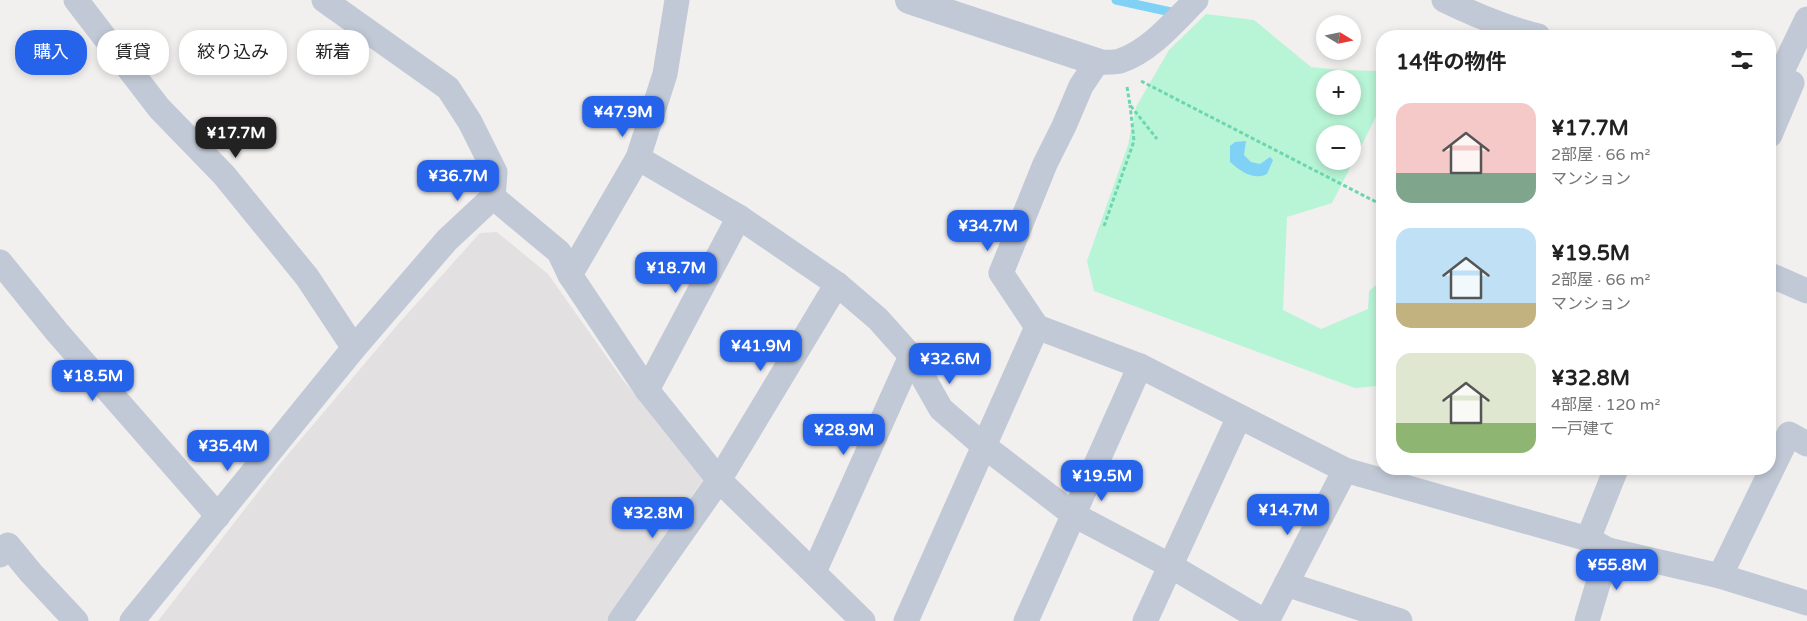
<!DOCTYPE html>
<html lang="ja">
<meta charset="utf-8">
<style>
body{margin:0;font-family:"Varela Round","Noto Sans JP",sans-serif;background:#f6f6f6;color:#222;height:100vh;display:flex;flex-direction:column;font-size:19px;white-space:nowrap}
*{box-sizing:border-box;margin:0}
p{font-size:16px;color:#767676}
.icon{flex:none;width:28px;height:28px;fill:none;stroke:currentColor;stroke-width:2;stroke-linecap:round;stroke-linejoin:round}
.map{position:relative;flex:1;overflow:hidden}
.panel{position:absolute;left:1376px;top:30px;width:400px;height:445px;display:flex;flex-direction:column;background:#fff;border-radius:20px;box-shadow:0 2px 8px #0003}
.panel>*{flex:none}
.hud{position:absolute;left:15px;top:30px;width:475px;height:45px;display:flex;gap:10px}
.needle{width:32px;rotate:100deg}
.buttons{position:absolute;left:1316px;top:15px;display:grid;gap:10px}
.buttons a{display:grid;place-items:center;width:45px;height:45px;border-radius:50%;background:#fff;box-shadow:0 2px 8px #0003;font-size:25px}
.price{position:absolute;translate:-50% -42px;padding:0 11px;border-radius:10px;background:#2563eb;color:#fff;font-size:16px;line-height:32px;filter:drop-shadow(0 1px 2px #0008)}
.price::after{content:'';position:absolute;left:50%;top:30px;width:15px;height:11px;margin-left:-8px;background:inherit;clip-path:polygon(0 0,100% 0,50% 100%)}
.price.active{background:#222;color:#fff}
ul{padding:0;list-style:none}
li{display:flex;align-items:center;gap:15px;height:125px;padding:0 20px}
li span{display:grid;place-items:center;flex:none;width:140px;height:100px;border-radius:15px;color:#555}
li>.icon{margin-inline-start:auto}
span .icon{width:60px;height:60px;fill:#fffc;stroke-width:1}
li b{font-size:21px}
h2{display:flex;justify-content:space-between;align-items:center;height:60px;padding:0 20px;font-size:21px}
.pill{padding:0 18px;border-radius:20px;background:#fff;box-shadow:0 2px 8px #0003;font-size:18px;line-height:45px}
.pill.active{background:#2563eb;color:#fff}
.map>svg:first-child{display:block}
.education{fill:#e3e0e1}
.green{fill:#b8f4d6;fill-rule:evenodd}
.water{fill:#80d1f6}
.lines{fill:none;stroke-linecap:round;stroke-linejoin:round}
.stream{stroke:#80d1f6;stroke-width:9}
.path{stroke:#6cd7ae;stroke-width:3;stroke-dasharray:4 2.5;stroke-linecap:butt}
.minor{stroke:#c1c9d6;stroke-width:25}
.tertiary{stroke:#c1c9d6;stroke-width:28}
</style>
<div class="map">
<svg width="1807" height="621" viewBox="0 0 1807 621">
<rect width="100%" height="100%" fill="#f2efef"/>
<path class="education" d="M497,232L548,274L623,380L705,477L607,621H158L279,465L399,323L480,233Z"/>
<path class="green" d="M1206,14L1254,20L1311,67L1340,70L1382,71L1379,111L1332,203L1287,217L1283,310L1321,329L1368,309L1369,291L1382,280V379L1378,386L1355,388L1094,291L1087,261L1128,145L1136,107L1169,50ZM1325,79H1352V106H1325ZM1325,134H1352V161H1325Z"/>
<path class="water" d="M1246,141L1244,155L1251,162L1260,164L1270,157L1273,160L1267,174C1254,181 1240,171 1230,162V146L1235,142Z"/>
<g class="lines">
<path class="stream" d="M1116,0L1171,12"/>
<g class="path">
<path d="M1141,81L1382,205"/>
<path d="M1127,87L1130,105L1157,139"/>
<path d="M1104,226L1134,141L1130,105"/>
</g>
<g class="minor">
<path d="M76,0L159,108L224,175L307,277L354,348"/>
<path d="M324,0L448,88L470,122L495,172L493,197"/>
<path d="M1196,0C1175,21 1149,52 1120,61C1113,63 1104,62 1097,62L1081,86L1064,126L1045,164L1001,273L1037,327L1140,366L1345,470L1588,539L1608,550L1720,576L1807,603"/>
<path d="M1444,0C1475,15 1506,28 1538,36"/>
<path d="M1779,77L1807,19"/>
<path d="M1770,135L1792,83"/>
<path d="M638,158L739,217L837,284L878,319L911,356L941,409L984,446L1074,515L1171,566L1264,621"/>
<path d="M0,262L57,332L218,516"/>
<path d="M570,275L638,158L665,74L677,0"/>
<path d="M1770,275L1807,291"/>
<path d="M647,390L739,217"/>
<path d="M1588,539L1616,469"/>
<path d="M0,555L8,545L31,573L76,621"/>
<path d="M814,572L911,356"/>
<path d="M1720,576L1789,434L1807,444"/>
<path d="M1286,584L1400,621"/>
<path d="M132,621L354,348L447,240L493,197L559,252L570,275L647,390L719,480L863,621"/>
<path d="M620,621L719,480L837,284"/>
<path d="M906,621L1037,327"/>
<path d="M1026,621L1140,366"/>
<path d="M1145,621L1239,417"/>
<path d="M1267,621L1345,470"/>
<path d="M1587,621L1608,550"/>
</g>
<path class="tertiary" d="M909,0L1097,62"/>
</g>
</svg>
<div class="buttons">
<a><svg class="needle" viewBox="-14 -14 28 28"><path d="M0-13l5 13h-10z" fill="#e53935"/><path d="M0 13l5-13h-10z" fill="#767676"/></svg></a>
<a>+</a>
<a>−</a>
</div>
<b class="price" style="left:623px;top:138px">¥47.9M</b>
<b class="price active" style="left:236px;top:159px">¥17.7M</b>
<b class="price" style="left:458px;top:202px">¥36.7M</b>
<b class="price" style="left:988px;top:252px">¥34.7M</b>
<b class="price" style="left:676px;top:294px">¥18.7M</b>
<b class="price" style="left:761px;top:372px">¥41.9M</b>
<b class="price" style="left:950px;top:385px">¥32.6M</b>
<b class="price" style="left:93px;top:402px">¥18.5M</b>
<b class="price" style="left:844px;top:456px">¥28.9M</b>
<b class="price" style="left:228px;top:472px">¥35.4M</b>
<b class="price" style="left:1102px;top:502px">¥19.5M</b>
<b class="price" style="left:1288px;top:536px">¥14.7M</b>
<b class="price" style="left:653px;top:539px">¥32.8M</b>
<b class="price" style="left:1617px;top:591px">¥55.8M</b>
<div class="hud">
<a class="pill active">購入</a>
<a class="pill">賃貸</a>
<a class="pill">絞り込み</a>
<a class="pill">新着</a>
</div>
<section class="panel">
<h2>14件の物件<svg class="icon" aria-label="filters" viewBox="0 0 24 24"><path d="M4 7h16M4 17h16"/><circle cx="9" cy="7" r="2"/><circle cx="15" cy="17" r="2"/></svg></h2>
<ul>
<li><span style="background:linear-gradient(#f6c9c9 70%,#7fa58c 0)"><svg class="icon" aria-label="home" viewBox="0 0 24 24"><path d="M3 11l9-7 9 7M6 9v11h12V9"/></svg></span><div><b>¥17.7M</b><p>2部屋 · 66 m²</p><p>マンション</p></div></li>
<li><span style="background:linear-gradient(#bfe0f5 75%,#c2b280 0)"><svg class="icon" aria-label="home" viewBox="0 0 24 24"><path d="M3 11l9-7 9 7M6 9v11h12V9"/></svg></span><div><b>¥19.5M</b><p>2部屋 · 66 m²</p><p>マンション</p></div></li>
<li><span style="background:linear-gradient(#dfe7d0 70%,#8fb573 0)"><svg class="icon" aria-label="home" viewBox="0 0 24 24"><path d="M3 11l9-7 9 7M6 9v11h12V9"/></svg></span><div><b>¥32.8M</b><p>4部屋 · 120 m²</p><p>一戸建て</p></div></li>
</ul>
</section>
</div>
